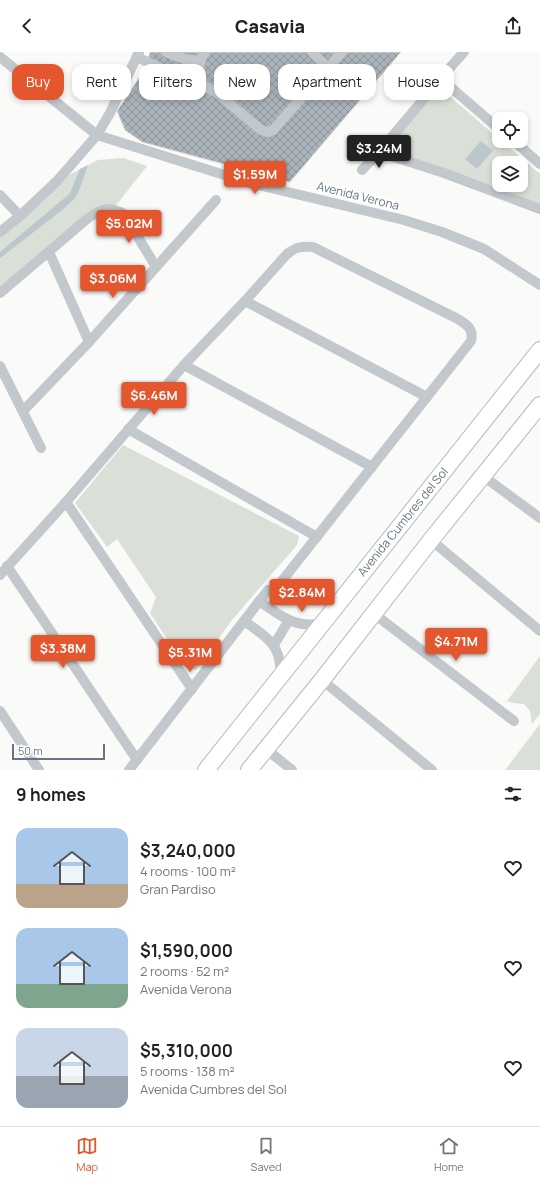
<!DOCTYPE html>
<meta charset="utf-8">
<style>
body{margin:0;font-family:Manrope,sans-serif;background:#f2f2f2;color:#222;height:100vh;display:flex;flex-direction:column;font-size:15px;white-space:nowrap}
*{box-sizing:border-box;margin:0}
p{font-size:13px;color:#767676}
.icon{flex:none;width:22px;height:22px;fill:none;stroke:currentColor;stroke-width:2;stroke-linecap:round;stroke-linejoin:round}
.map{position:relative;height:718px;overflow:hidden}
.drawer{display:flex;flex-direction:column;background:#fff;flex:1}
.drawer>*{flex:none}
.guide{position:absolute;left:12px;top:12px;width:516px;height:36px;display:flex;gap:8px}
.tools{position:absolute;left:492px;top:60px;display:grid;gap:8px}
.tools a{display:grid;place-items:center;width:36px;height:36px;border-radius:8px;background:#fff;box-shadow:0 2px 6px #0003;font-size:20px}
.scale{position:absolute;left:12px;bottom:10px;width:93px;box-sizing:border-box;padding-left:4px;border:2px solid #657683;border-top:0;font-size:11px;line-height:14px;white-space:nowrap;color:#657683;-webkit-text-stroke:3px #fff;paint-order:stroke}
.price{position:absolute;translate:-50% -34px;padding:0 9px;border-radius:4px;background:#e4572e;color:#fff;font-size:13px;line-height:26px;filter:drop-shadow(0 1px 2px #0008)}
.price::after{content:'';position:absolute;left:50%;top:24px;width:12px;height:9px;margin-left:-6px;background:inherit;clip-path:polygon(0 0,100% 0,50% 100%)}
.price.on{background:#222;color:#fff}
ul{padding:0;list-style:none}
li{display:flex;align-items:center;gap:12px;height:100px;padding:0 16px}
li span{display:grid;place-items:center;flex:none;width:112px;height:80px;border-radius:12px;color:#555}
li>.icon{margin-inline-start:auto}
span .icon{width:48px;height:48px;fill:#fffc;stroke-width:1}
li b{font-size:17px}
h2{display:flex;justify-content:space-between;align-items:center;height:48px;padding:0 16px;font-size:17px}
.chip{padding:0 14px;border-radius:12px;background:#fff;box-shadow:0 2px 6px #0003;font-size:14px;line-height:36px}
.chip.on{background:#e4572e;color:#fff}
header{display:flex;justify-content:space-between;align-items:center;height:52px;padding:0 16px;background:#fff;font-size:18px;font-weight:800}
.tab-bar{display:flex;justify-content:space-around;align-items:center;height:56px;border-top:1px solid #e0e0e0;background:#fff;font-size:11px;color:#767676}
.tab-bar a{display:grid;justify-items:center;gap:2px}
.tab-bar .on{color:#e4572e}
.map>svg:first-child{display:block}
.park{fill:#dadfd7;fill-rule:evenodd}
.water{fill:#bbc7cb}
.building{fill:url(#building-cross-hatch);stroke:#dcdcda}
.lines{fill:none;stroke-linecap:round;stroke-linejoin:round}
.primary-casing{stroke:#b5babe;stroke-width:18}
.minor{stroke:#c3c8cc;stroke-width:10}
.primary{stroke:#fff;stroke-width:16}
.labels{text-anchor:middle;stroke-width:4;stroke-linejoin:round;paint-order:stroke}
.street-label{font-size:12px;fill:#657683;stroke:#fff}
</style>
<header><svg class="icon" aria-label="back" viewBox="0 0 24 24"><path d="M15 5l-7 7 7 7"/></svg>Casavia<svg class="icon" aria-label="share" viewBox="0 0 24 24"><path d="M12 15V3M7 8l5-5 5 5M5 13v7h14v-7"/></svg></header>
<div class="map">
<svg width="540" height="718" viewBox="0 0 540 718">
<defs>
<pattern id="building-cross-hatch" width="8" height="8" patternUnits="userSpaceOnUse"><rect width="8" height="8" fill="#aab3b9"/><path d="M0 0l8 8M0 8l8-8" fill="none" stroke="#8e969c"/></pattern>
</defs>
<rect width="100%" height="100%" fill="#fafaf8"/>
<g class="park">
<path d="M440,39L445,40L499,87V89H502L540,122V153L400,102L394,98L392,95L394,88L435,41ZM499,111H521V133H499Z"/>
<path d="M123,106L147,114L113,157L100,158L0,241V180L57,129L98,108Z"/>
<path d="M123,393L299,484L297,493L232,568L196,618L186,616L150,561L156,545L117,487L107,495L75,451Z"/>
<path d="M540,604V662L532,672L530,659L524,652L513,651L507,649Z"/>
<path d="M540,672V718H505Z"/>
</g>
<g class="water">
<path d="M481,89L493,99L477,117L465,107Z"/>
<path d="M88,113L78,141L74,147L61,159L0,206V200L67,144L70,141L80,117Z"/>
</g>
<path class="building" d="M150,0H401L290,130L142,90L125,78L117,59L145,17Z"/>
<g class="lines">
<defs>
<g id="primary">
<path d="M206,718L540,298"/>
<path d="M249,718L322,628L431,488L540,353"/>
</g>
</defs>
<use href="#primary" class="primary-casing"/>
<g class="minor">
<path d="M166,0C174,3 194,13 201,6C203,4 204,2 205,0"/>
<path d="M312,0L328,16"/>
<path d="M0,5L97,83L250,131L404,168L442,180L484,197L540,233"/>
<path d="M137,5L171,21L200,31L218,42L261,78L268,80L273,78L342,0"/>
<path d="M440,26L499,77"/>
<path d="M200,31L198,19L201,7"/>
<path d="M514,89L540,112"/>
<path d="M379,100L444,121L540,157"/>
<path d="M362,118C398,81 429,38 464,0"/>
<path d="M0,143L20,164"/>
<path d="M0,180L20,164L57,129L97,83L110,61L139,0"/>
<path d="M49,200L89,290"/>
<path d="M0,241L87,167C101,157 107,153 124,162L156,215"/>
<path d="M245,249L427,345"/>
<path d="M184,313L372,415"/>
<path d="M0,314L41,396"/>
<path d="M23,359L89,290L216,148"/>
<path d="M128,377L317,485"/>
<path d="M483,424L540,466"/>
<path d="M66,450L192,637"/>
<path d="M431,488L540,579"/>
<path d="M7,514L137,708"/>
<path d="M0,523L66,450L184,313L245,249L287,202C296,195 301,194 313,195L456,266C466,272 474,276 471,289L278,534"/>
<path d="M259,549C281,564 295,577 323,571"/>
<path d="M373,561L514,669"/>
<path d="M244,569C266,584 283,594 280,624"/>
<path d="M274,593L289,568"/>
<path d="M322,628L432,718"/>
<path d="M0,659L39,718"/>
<path d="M266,697L292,718"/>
<path d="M129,718L268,538"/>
</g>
<use href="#primary" class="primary"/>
</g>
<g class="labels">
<g class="street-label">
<text transform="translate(358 144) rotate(14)" y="4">Avenida Verona</text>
<text transform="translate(403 470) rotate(-51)" y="4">Avenida Cumbres del Sol</text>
</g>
</g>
</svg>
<div class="tools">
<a><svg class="icon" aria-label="locate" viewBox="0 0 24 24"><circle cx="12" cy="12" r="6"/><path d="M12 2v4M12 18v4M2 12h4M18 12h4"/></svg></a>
<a><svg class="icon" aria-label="layers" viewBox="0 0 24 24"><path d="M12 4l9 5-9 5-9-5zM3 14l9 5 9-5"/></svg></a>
</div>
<div class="scale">50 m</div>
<b class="price on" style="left:379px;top:117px">$3.24M</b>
<b class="price" style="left:255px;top:143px">$1.59M</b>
<b class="price" style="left:129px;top:192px">$5.02M</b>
<b class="price" style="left:113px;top:247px">$3.06M</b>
<b class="price" style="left:154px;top:364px">$6.46M</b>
<b class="price" style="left:302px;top:561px">$2.84M</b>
<b class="price" style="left:456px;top:610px">$4.71M</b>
<b class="price" style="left:63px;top:617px">$3.38M</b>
<b class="price" style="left:190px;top:621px">$5.31M</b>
<div class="guide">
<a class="chip on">Buy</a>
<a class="chip">Rent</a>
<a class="chip">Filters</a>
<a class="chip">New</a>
<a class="chip">Apartment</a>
<a class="chip">House</a>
</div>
</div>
<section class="drawer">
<h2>9 homes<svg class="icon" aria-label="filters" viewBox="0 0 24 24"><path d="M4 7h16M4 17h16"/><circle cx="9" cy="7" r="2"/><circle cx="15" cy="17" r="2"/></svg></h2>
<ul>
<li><span style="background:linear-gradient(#a9c7e8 70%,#b9a48a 0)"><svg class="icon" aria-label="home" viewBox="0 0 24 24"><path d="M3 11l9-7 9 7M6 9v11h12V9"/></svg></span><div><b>$3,240,000</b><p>4 rooms · 100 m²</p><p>Gran Pardiso</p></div><svg class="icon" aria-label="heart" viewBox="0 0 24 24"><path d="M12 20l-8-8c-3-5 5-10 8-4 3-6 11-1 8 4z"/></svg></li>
<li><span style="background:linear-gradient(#a9c7e8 70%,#7fa58c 0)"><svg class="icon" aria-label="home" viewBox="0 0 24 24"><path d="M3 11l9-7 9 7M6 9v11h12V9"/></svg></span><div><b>$1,590,000</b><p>2 rooms · 52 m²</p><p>Avenida Verona</p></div><svg class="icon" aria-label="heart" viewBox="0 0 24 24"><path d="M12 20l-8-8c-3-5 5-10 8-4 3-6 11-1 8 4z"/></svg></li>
<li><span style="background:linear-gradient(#c9d6e8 60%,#9aa5b1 0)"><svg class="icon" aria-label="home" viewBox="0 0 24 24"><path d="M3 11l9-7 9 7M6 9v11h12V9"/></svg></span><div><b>$5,310,000</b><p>5 rooms · 138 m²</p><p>Avenida Cumbres del Sol</p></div><svg class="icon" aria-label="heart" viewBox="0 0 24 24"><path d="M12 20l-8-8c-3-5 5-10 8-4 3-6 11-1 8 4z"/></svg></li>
</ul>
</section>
<nav class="tab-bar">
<a class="on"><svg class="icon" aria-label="map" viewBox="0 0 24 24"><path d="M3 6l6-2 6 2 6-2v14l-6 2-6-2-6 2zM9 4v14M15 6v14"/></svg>Map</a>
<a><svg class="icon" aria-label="saved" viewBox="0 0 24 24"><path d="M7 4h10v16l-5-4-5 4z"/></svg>Saved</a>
<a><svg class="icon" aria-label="home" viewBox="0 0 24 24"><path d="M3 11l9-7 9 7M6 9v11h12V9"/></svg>Home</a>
</nav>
